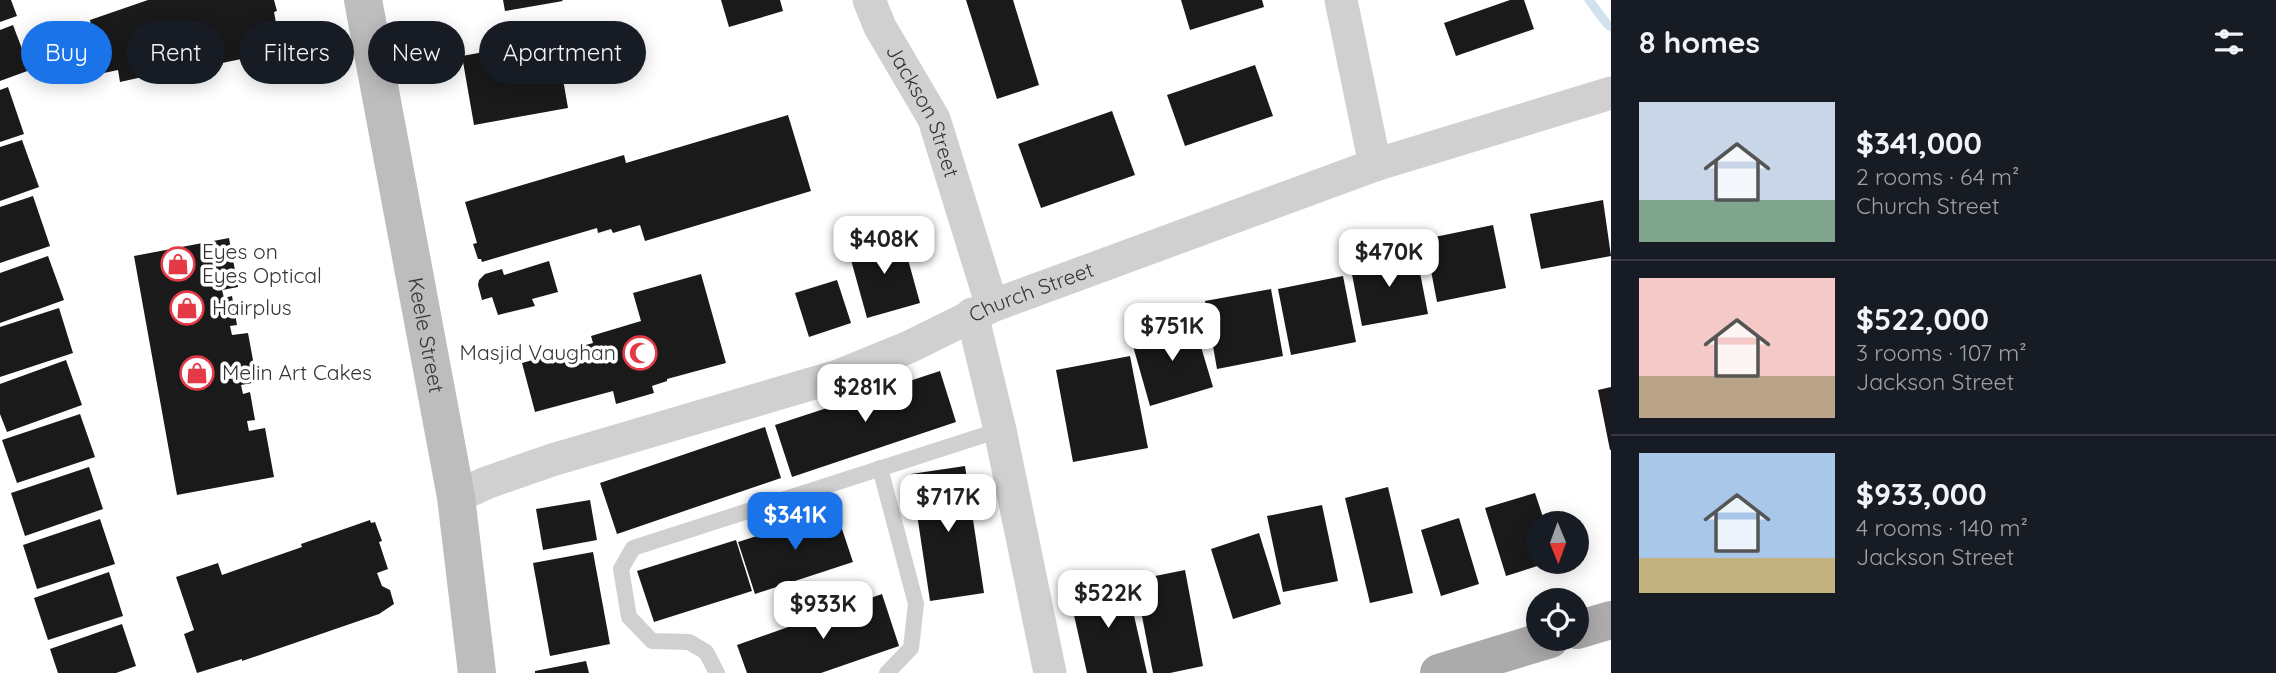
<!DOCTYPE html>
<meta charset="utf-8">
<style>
body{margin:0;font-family:Quicksand,sans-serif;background:#20242c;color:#f1f3f6;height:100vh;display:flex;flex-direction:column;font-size:26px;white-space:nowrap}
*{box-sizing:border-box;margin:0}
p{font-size:23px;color:#9ea1a6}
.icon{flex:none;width:38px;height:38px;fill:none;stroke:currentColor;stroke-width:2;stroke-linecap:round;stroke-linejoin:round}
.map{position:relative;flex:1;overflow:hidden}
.sheet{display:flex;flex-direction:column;background:#171b24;width:665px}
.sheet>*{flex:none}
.hud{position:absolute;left:21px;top:21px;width:665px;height:63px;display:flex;gap:14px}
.needle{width:46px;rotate:179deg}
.controls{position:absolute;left:1526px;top:511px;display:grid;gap:14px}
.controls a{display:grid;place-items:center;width:63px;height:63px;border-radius:50%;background:#171b24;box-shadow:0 4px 18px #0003;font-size:35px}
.price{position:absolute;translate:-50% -60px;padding:0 16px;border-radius:14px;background:#fff;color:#222;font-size:23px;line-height:46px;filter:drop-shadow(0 2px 4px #0008)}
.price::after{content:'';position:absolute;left:50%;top:42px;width:21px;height:16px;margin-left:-10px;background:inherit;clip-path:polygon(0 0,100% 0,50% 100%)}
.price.active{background:#1a73e8;color:#fff}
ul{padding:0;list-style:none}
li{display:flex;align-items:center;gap:21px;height:175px;padding:0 28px}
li+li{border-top:2px solid #363941}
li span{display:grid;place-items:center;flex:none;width:196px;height:140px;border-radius:0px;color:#555}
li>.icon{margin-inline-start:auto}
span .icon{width:84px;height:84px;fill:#fffc;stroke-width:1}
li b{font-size:30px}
h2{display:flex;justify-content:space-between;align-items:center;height:84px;padding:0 28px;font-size:30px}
.tag{padding:0 24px;border-radius:32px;background:#171b24;box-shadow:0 4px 18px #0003;font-size:24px;line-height:63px}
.tag.active{background:#1a73e8;color:#fff}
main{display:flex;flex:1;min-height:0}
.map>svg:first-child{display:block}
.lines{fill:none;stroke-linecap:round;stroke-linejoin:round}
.stream{stroke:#cfe2ee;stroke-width:9}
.building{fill:#1a1a1a}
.service{stroke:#d0d0d0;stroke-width:16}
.minor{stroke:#d0d0d0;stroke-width:33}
.secondary{stroke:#bdbdbd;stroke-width:38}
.primary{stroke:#ababab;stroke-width:38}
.labels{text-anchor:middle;stroke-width:7;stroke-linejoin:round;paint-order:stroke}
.street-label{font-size:21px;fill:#333;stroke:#fff}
.poi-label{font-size:21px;fill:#333;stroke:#fff;text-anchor:start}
</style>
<main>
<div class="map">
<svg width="1611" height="673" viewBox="0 0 1611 673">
<rect width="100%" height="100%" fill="#fff"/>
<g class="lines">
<path class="stream" d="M1589,0L1607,24L1611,27"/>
</g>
<g class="building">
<path d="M0,0H11L17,16L0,22Z"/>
<path d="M148,0H274L277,11L274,12L281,50L294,47L297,60L284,63L281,51L222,63L221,55L178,64V69L120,82L118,70L85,77L78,42L93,39L90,20Z"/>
<path d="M503,0H562L563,1L505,11Z"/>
<path d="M721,0H780L783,11L729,27Z"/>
<path d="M966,0H1013L1039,85L997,99Z"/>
<path d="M1181,0H1262L1264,7L1190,30Z"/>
<path d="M1510,0H1524L1534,29L1456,56L1444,23Z"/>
<path d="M13,25L30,70L0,81V30Z"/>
<path d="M556,39L568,108L474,125L462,56Z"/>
<path d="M1255,65L1273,116L1185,146L1167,95Z"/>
<path d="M8,87L24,134L0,142V90Z"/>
<path d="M1112,111L1135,175L1041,208L1018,144Z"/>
<path d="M788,115L811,191L645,241L640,225L613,233L611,229L598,233L597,228L482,262L481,259H478L473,244L477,243L465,202L624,155L626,163Z"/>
<path d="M22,140L39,187L0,201V147Z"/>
<path d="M33,196L50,246L0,263V207Z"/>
<path d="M1603,200L1611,256L1541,269L1530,214Z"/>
<path d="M1493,225L1506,288L1437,302L1425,239Z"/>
<path d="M901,234L920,303L867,318L848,249Z"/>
<path d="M229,238L238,287L222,290L224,298L232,296L237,325L230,326L232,335L248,333L257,382L241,385L243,394L250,392L255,420L247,421L249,431L265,428L274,477L177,495L134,256Z"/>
<path d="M1416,252L1428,314L1362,326L1350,264Z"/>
<path d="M48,256L64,300L0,323V273Z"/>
<path d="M549,261L558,292L532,299L535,306L498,315L492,297L482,300L478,285L479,280L485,274L502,269L504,275Z"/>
<path d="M701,274L726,363L667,379V381L652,386L654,393L616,404L613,391L535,412L522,363L593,343L591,336L641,321L633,293Z"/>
<path d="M1343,276L1356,342L1291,355L1278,289Z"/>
<path d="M837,280L851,323L809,337L795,293Z"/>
<path d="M1271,289L1283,356L1217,369L1205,301Z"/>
<path d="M59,308L73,353L0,377V327Z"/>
<path d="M1193,320L1213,387L1150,406L1131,339Z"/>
<path d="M1130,356L1148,448L1073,462L1056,370Z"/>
<path d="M66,360L82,405L7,432L0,414V384Z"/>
<path d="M940,371L956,422L792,477L775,425Z"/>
<path d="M1611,387V450H1610L1598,390Z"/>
<path d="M80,414L95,457L17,483L2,440Z"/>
<path d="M765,427L781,478L617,534L600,483Z"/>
<path d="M965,466L984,593L930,601L911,474Z"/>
<path d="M89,467L103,509L25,536L11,493Z"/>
<path d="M1388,487L1413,593L1370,603L1345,498Z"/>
<path d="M1535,493L1545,523H1538V562H1550L1506,576L1485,508Z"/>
<path d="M590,500L597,540L543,550L536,509Z"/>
<path d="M1322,505L1338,581L1283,592L1267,516Z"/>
<path d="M836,511L853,562L755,594L738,542Z"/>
<path d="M1459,518L1479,584L1441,596L1421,530Z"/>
<path d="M100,519L115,564L37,589L23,545Z"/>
<path d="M370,520L371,523L375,522L382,541L379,542L388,569L377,573L382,586L390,590L394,604L379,614L242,661V659L197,673L184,634L194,630L176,577L218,563L222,575L302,547L301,544Z"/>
<path d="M1259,533L1281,604L1233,619L1211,549Z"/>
<path d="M736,540L752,591L654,622L637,571Z"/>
<path d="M593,552L610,644L550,656L533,563Z"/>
<path d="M1185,570L1203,666L1170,673H1153L1135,580Z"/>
<path d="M109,572L123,616L48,640L34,598Z"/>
<path d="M1126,580L1147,673H1087L1069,593Z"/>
<path d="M882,594L899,646L821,673H747L737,645Z"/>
<path d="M122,624L136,666L116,673H58L50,649Z"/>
<path d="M586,661L589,673H535V671Z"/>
</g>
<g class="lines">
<g class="service">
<path d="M880,468L916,604L911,648L887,673"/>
<path d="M717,673L706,652L689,642L652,641L629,617L621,569L633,548L1000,430"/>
</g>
<g class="minor">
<path id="s1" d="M869,0L880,27L934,119L992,306"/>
<path d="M1341,0L1375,165"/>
<path d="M972,314L1000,430L1050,673"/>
<path id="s2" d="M456,497L486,483L552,460L838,376L909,347L992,306L1375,165L1611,93"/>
</g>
<path class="secondary" id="s3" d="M363,0L456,497L477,673"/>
<g class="primary">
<path d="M1577,630L1611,620"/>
<path d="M1439,673L1550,639"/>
</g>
</g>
<defs>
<symbol id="shop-ring" viewBox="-11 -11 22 22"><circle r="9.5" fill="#fff" stroke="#e63946" stroke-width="1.5"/><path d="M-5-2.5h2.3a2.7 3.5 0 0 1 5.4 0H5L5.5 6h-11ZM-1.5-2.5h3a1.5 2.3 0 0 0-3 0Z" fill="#e63946"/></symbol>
<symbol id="mosque-ring" viewBox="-11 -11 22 22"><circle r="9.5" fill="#fff" stroke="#e63946" stroke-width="1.5"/><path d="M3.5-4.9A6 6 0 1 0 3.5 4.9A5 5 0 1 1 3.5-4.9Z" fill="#e63946"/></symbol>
</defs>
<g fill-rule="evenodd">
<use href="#shop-ring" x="159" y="245" width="38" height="38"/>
<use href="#shop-ring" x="168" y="289" width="38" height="38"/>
<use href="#mosque-ring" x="621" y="334" width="38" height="38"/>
<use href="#shop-ring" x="178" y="354" width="38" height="38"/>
</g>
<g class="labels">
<g class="street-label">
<text dy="7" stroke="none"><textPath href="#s1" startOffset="124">Jackson Street</textPath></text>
<text dy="7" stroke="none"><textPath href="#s2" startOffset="612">Church Street</textPath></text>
<text dy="7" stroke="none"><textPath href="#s3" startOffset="341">Keele Street</textPath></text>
</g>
<g class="poi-label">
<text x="202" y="259">Eyes on<tspan x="202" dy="24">Eyes Optical</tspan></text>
<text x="212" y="315">Hairplus</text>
<text x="616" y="360" text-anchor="end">Masjid Vaughan</text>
<text x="222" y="380">Melin Art Cakes</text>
</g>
</g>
</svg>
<div class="controls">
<a><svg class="needle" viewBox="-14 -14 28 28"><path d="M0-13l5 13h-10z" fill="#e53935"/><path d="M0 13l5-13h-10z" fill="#9ea1a6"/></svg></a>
<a><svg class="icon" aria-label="locate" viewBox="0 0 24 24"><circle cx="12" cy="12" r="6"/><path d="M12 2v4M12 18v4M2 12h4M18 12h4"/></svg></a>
</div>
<b class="price" style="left:884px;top:276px">$408K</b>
<b class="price" style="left:1389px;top:289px">$470K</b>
<b class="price" style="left:1172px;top:363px">$751K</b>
<b class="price" style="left:865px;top:424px">$281K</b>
<b class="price" style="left:948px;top:534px">$717K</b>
<b class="price active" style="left:795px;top:552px">$341K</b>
<b class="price" style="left:1108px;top:630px">$522K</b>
<b class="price" style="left:823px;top:641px">$933K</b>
<div class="hud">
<a class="tag active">Buy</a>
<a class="tag">Rent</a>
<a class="tag">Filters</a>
<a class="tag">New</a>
<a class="tag">Apartment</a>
</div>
</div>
<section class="sheet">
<h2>8 homes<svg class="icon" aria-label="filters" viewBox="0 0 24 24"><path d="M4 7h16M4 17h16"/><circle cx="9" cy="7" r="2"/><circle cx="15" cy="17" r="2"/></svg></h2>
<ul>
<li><span style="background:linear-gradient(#c9d6e8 70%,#7fa58c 0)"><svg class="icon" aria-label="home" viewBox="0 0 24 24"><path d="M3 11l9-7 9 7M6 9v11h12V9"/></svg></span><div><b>$341,000</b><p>2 rooms · 64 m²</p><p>Church Street</p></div></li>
<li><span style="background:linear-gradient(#f6c9c9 70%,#b9a48a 0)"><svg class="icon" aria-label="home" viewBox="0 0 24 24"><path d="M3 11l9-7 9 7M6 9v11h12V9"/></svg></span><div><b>$522,000</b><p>3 rooms · 107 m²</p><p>Jackson Street</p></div></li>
<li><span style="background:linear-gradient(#a9c7e8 75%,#c2b280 0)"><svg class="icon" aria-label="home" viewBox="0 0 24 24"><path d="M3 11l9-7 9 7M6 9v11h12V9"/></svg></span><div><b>$933,000</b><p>4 rooms · 140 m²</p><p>Jackson Street</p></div></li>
</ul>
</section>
</main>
